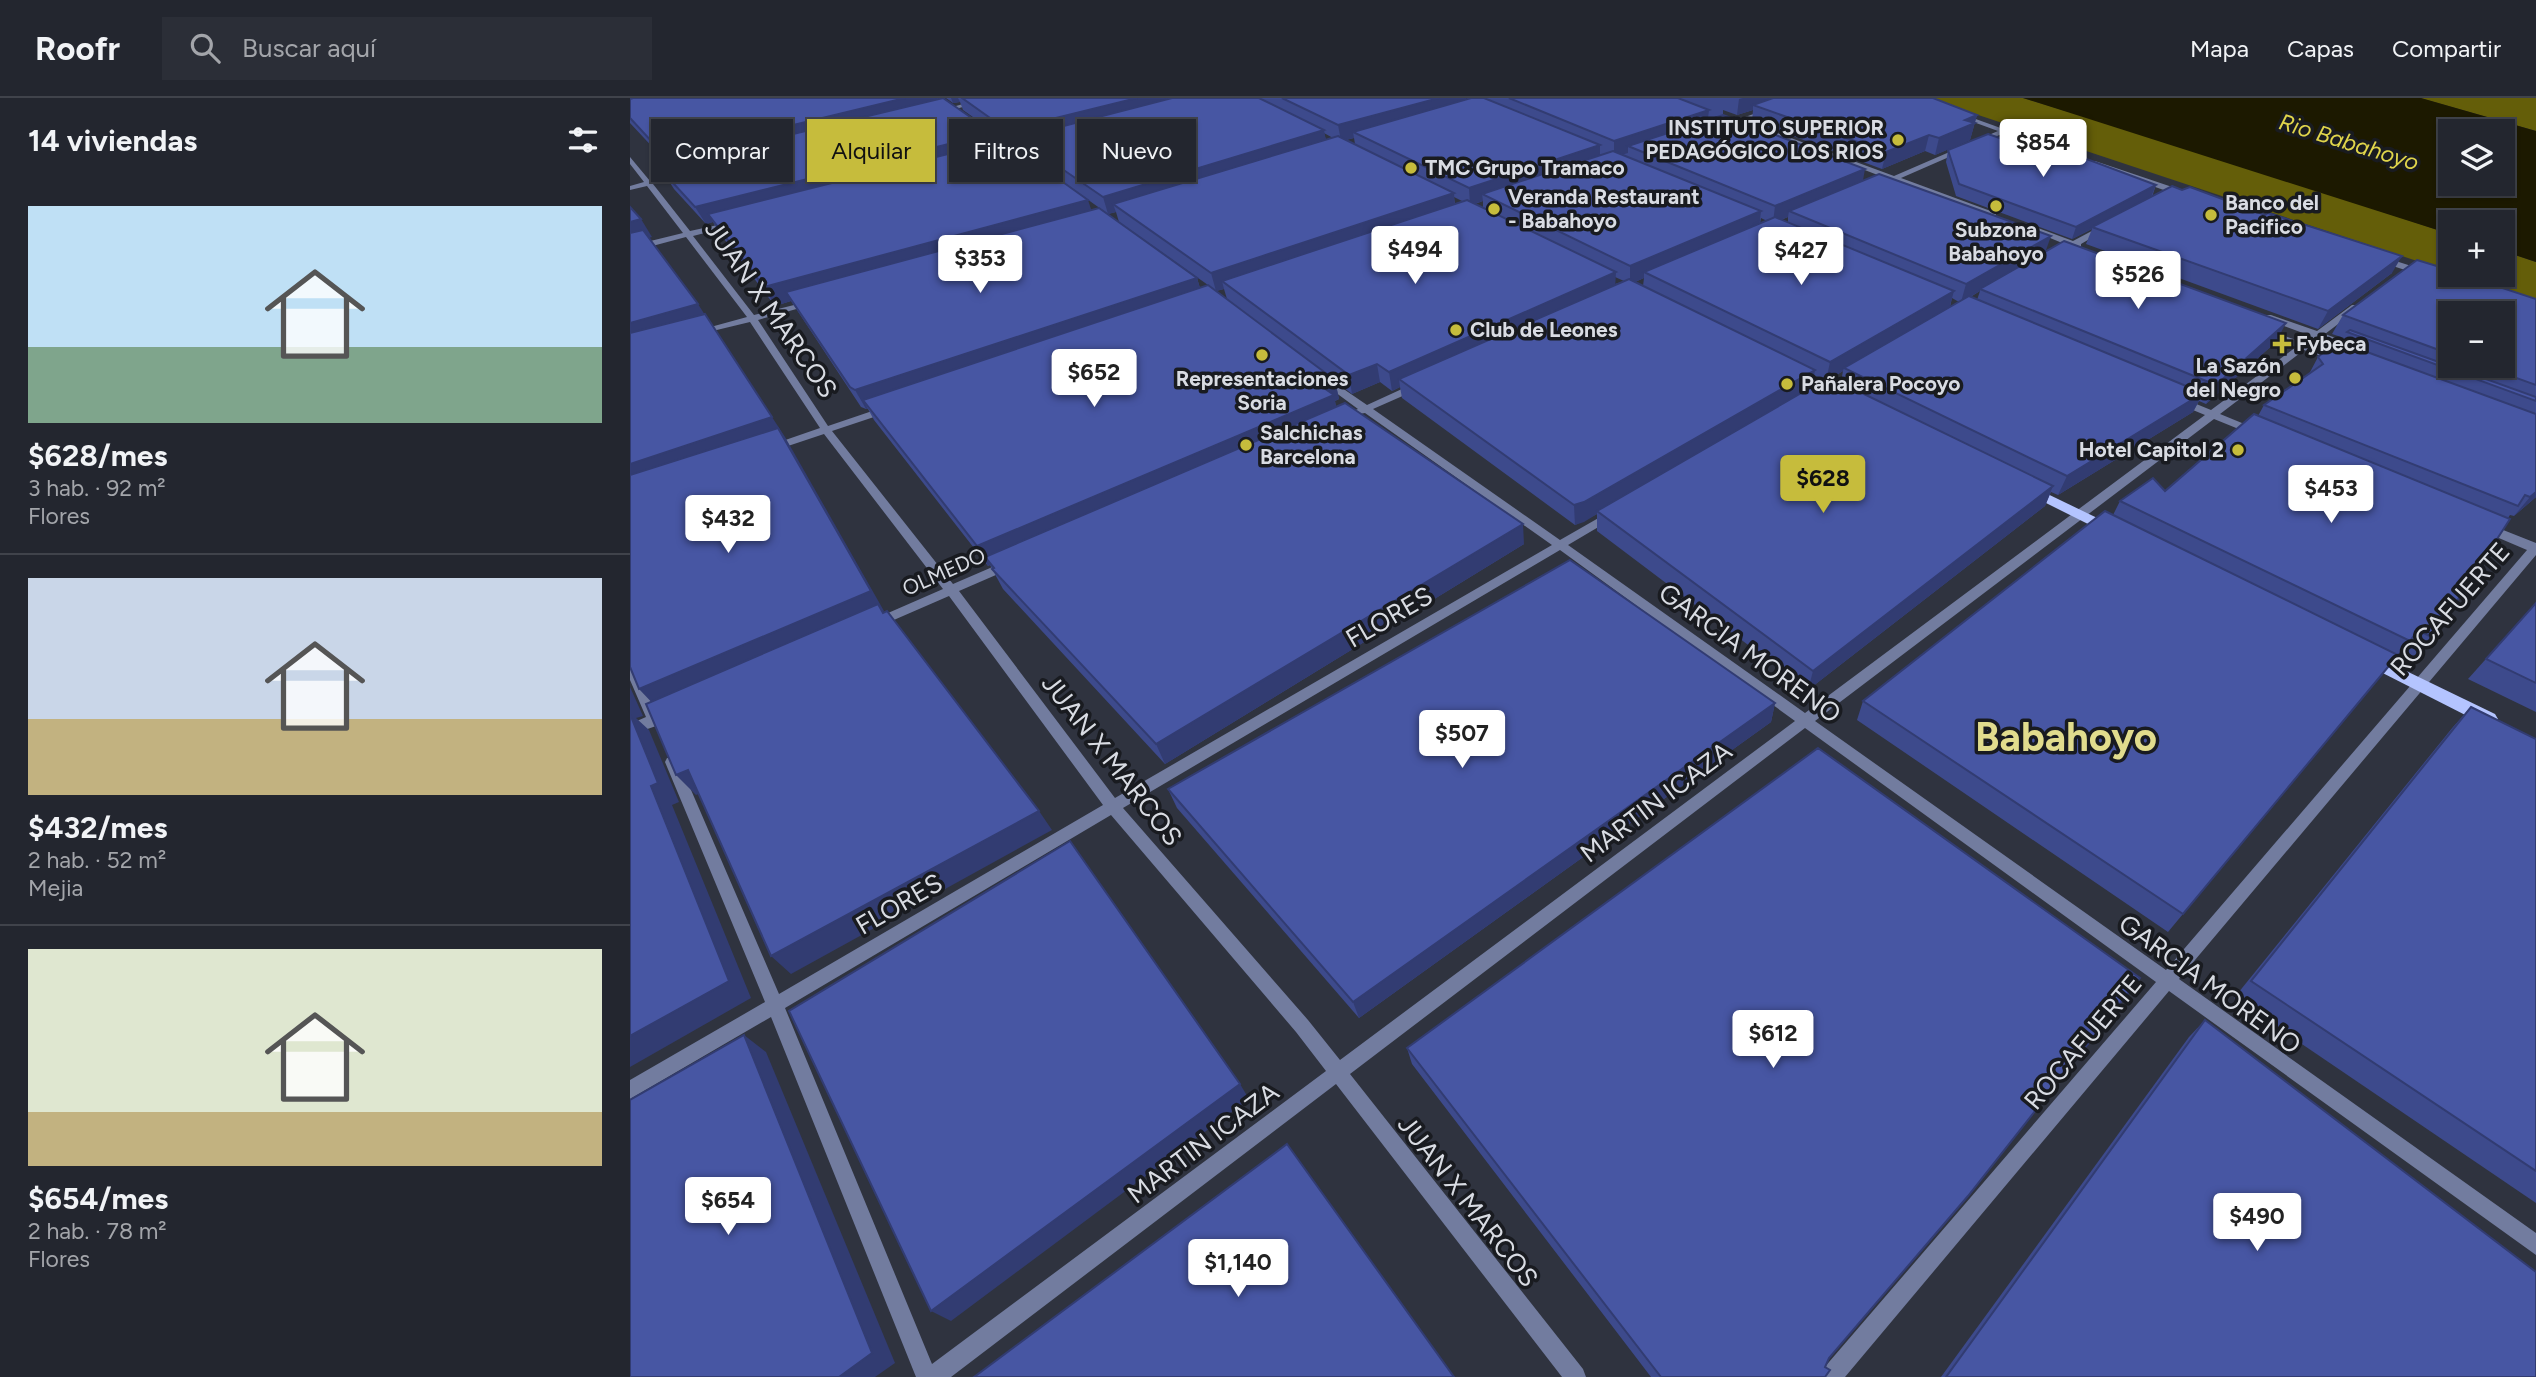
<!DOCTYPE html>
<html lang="es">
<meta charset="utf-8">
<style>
body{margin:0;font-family:Figtree,sans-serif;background:#2b2e37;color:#f1f3f6;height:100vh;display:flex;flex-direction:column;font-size:26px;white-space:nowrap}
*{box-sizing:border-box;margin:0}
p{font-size:23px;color:#a3a5aa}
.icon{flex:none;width:38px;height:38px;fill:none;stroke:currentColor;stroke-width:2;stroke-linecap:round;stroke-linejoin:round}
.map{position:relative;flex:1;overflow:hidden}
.sheet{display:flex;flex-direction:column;background:#23262f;width:630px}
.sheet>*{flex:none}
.banner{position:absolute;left:21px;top:21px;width:665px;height:63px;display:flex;gap:14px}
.fabs{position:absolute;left:1808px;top:21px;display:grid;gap:14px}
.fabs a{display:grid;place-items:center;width:77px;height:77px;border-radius:0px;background:#23262f;box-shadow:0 2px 5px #0004,0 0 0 2px #40434b;font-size:35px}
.price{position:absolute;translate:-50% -60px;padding:0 16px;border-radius:7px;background:#fff;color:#222;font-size:23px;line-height:46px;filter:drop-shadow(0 2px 4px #0008)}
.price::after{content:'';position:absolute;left:50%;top:42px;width:21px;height:16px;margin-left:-10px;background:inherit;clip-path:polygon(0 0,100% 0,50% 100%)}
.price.current{background:#c6bc3c;color:#111}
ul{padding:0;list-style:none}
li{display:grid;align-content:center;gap:14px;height:371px;padding:0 28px}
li+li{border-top:2px solid #40434b}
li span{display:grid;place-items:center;height:217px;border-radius:0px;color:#555}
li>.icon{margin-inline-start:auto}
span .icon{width:126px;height:126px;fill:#fffc;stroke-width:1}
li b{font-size:30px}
h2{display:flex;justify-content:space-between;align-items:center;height:84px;padding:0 28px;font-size:30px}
.tag{padding:0 24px;border-radius:0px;background:#23262f;box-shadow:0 2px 5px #0004,0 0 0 2px #40434b;font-size:24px;line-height:63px}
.tag.current{background:#c6bc3c;color:#111}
header{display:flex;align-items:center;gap:42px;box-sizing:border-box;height:98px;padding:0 35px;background:#23262f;border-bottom:2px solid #40434b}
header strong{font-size:33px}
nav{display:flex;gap:38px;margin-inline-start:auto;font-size:24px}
.search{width:490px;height:63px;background:#2b2e37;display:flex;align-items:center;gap:18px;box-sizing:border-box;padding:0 24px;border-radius:0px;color:#a3a5aa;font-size:26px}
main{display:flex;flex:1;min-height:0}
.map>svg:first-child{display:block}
.green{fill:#645e09}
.water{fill:#1c1900;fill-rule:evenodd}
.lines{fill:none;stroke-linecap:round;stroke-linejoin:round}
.minor{fill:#727c9f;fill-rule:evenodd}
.primary{fill:#b4c4ff;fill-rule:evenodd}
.wall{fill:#3d4a8c;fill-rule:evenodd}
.shaded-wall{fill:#323c72}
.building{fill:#4756a3;stroke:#323c72;stroke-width:2}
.poi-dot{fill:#c6bc3c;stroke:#191b20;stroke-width:2.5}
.labels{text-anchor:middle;stroke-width:7;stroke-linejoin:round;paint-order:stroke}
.far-poi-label{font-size:21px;font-weight:bold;fill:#d9dce3;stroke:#191b20;text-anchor:start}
.far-street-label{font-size:21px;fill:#d9dce3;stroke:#191b20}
.far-water-label{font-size:23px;font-style:italic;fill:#e0d54b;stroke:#191b20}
.street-label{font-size:26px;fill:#d9dce3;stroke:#191b20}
.town-label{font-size:40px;font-weight:bold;fill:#e1dc8d;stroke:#191b20}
</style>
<header>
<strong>Roofr</strong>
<div class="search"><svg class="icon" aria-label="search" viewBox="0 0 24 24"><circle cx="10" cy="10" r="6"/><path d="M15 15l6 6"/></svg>Buscar aquí</div>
<nav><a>Mapa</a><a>Capas</a><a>Compartir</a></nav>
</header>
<main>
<section class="sheet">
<h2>14 viviendas<svg class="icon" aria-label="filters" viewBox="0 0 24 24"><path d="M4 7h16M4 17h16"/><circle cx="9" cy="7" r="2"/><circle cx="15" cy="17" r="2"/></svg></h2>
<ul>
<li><span style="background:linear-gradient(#bfe0f5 65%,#7fa58c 0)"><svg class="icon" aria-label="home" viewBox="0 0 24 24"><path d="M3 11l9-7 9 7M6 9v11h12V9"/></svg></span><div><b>$628/mes</b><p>3 hab. · 92 m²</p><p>Flores</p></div></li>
<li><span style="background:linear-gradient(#c9d6e8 65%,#c2b280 0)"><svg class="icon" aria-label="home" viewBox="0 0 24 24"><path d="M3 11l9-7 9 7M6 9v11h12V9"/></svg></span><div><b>$432/mes</b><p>2 hab. · 52 m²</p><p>Mejia</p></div></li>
<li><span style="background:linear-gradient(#dfe7d0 75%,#c2b280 0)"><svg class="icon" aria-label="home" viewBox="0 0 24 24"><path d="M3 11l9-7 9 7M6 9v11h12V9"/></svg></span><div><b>$654/mes</b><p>2 hab. · 78 m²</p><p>Flores</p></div></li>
</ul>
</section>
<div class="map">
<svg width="1906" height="1279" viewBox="0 0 1906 1279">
<rect width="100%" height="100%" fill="#2f333f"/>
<g class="green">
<path d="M1297,0H1393L1571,54L1820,136V174Z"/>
<path d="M1790,0H1906V33Z"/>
<path d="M1873,153L1906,164V202L1830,177H1872Z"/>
</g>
<path class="water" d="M1393,0H1791L1906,33V164L1873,153L1872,124H1820V136ZM1820,33H1872V86H1820Z"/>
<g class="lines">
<g class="minor">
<path d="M355,0H366L307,16L304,14Z"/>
<path d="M1168,0H1177L1095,29L1090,28Z"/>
<path d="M1329,15L1440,55L1433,57L1374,35L1271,80L1366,115V119H1363L1265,83L1244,90V86L1258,81L1126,30L1131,29L1264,78L1368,33L1327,18Z"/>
<path d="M0,59L20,83L59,74V78L23,86L60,133L106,123V127L63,138L124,217L184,202V206L128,222L198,328L254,309H262V313L202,333L323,486L374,464H382L384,467L382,470L329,493L485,700L922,447L735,315L723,317V313L728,311L690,283V279H696L737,307L785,285H793V289L743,311L930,442L979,414H987V418L938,447L1175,615L1575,317L1546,305V301H1554L1581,312L1666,249L1629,235V231H1635L1672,244L1681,238L1635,221V217H1641L1687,233L1722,207H1728V211L1695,236L1727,248V252H1721L1689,241L1680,247L1711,259V263H1705L1674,252L1590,316L1629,332V336H1621L1584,321L1185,623L1536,872L1897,452L1850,432V426H1858L1906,445V457L1549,881L1906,1135V1157L1539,893L1215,1279H1190L1193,1271L1526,884L1175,630L720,976L953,1271L956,1279H932L706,986L321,1279H286L141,919L0,1001V982L135,904L35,664L37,660H47L49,664L149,896L473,707L319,498L250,528H242L240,525L242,522L313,491L194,336L146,352H138V348L190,330L120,224L66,237V233L117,219L56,139L0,154V148L53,135L17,88L0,92V88L14,84L0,66ZM930,452L1165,623L710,962L678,922L493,710ZM481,717L666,934L696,973L302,1266L155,910Z"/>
<path d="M1465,63L1557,94L1558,96L1551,98L1462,67L1461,65Z"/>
<path d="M1473,127L1480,129L1451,146V150L1444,149L1426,159L1423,158V154L1437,147L1401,132L1408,130L1443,143Z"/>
<path d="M1750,158L1797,173L1798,175L1794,178L1747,163V159Z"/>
<path d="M0,561L7,566L27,614L38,610L45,615L29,627L0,637V626L16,619L0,582Z"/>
</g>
<g class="primary">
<path d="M1399,387L1488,430L1490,433L1483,438L1478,436L1394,394L1392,391Z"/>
<path d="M1737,554L1865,616L1868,621L1865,626H1853L1731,564L1729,560Z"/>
</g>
</g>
<g class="wall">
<path d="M0,0H307L363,35L367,44L393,56L390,47L384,48L333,12L330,4L323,5L316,0H836V1H840L837,0H1303L1347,17L1340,42L1305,57L1295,53L1252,71L1122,23L1123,12L1107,17L1093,12V17L1233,82L1646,244L1576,306L1569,303L1563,314L1428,397L1421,394L1415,408L1178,592L967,433V416L945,427L772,300L770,289L762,293L750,284L722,296L705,283L709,301L705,303L706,309L894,446L535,666L373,491L360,467L358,468L244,322L238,311H236L231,309L161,203L145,208L88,133L83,124L76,126L44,91L33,74L43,71L0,25ZM694,35L703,40L696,42ZM724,40L725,46L716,42ZM412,69L478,116L486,114L489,124L578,187L570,190L567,180L461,112ZM824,99L832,103L825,106ZM853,103V110L845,106ZM1158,119V124L1151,122ZM1131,120L1137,123L1130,126ZM985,179L994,183L985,186ZM1014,180L1013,188L1005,184ZM594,191L597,201L586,193ZM1350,193L1347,202L1340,199L1342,198ZM1322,200L1329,204L1320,209ZM1213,273L1211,284L1202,280ZM1184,277L1194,282L1182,289Z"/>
<path d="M1318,52L1526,87L1522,99L1762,175L1688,231L1456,146L1462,131L1442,141L1326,98L1316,64Z"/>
<path d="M1906,201V399L1884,418L1880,417L1878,420L1803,540L1787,560L1772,552L1538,834L1227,622L1233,603L1483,417L1490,403L1535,393L1628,318L1634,307L1679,276L1688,259L1711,245L1714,240L1702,236L1713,217ZM1820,215L1872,268H1820Z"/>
<path d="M1906,505V614L1838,581Z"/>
<path d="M1145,605L1141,624L729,920L547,710L538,691Z"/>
<path d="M1841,609L1906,641V1105L1604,900L1823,629Z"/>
<path d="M1575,922L1906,1279H1311L1559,939Z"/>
<path d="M777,950L1199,1260L1195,1269V1279H1021L782,966Z"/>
</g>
<g class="shaded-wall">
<path d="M275,0H307L310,9L42,65L47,74H45L35,58Z"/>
<path d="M321,0H328L330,4L323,5Z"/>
<path d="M507,0H574L387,40L390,47L384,48L377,32Z"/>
<path d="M809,0H836L837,8L723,34L724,40L711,43L708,27Z"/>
<path d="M1113,0H1152L1123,7V12L1107,17L1109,1Z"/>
<path d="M1079,12L1077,28L998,48V55L984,59V43Z"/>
<path d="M1347,17L1340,42L1305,57L1309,40L1335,22Z"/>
<path d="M694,32L697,48L483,106L486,114L478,116L473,99Z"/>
<path d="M363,35L370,52L78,116L83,124L76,126L65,109Z"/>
<path d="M1299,37L1295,53L1252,71L1256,54Z"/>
<path d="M970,47V64L852,96L853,103L840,107L839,90Z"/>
<path d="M1235,71L1232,88L1159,113L1158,119L1143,125L1145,108Z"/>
<path d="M1526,87L1521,99L1462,129V131L1442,141L1446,129Z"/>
<path d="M824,95L825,112L592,183L594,191L586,193L581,175Z"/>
<path d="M458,102L464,120L156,194L161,203L145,208L134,189Z"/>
<path d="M1131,113L1129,131L1014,174V180L1000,186V168Z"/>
<path d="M11,121L22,139L0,146V124Z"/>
<path d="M1421,138L1415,155L1350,191V193L1331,204L1336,186Z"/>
<path d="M1772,158L1762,175L1688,231L1698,213Z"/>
<path d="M986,174L985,192L769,281L770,289L762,293L759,274Z"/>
<path d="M567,180L572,198L233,302L238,311H236L225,292Z"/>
<path d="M1324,193L1319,211L1214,270L1213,273L1196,283L1200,264Z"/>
<path d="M68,206L80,225L0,247V225Z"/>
<path d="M75,216L155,339L254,513H253L262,526L28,611L9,591L0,391V366Z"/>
<path d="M1656,225L1646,244L1576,306L1586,287Z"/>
<path d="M747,266L750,284L722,296L719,277Z"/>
<path d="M1185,272L1182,291L967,413V416L954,424L945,427L944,407Z"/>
<path d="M705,282L709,301L705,303L707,316L355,459L360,467L358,468L347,448Z"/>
<path d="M1573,295L1563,314L1428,397L1437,378Z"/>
<path d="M1423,388L1415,408L1178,592L1183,573Z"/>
<path d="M1906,394V399L1884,418L1900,399Z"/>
<path d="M893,426L894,446L535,666L526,646Z"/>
<path d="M0,589L13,618L6,620L19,632L49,704L42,707L121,900L0,969V938L21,688L0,623Z"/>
<path d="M1145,605L1141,624L729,920L723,904Z"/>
<path d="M58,672L78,692L66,697L46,677Z"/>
<path d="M409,713L422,732L161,876L141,858Z"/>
<path d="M114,937L136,954L265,1265L245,1279H209Z"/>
<path d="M610,986L619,1001L321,1223L301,1213Z"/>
</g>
<g class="building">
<path d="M3,0H275L35,58L0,20V1Z"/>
<path d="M313,0L363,35L65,109L33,74L47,70L42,65Z"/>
<path d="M332,0H507L377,32Z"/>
<path d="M542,0H629L694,32L473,99L387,40Z"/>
<path d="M652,0H809L708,27Z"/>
<path d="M841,0H854L970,47L839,90L723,34Z"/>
<path d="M879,0H1048L1079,12L984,43Z"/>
<path d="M1143,0H1303L1347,17L1335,22L1345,25L1309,40L1299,37L1256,54L1123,7Z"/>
<path d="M1093,17L1235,71L1145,108L998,48Z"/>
<path d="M1358,36L1408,53L1422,48L1526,87L1446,129L1329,86L1318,52Z"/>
<path d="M708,38L824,95L581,175L483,106Z"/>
<path d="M374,42L458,102L134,189L78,116Z"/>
<path d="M983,53L1131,113L1000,168L852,96Z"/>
<path d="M1249,76L1421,138L1336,186L1159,113Z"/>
<path d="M1542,88L1552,92L1560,89L1635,117L1638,115L1772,158L1698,213L1462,129Z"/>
<path d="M837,102L986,174L759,274L747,266L719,277L592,183Z"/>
<path d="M0,109L11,121L0,124Z"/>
<path d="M469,110L567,180L225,292L220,289L156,194Z"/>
<path d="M1145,119L1324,193L1200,264L1014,174Z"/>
<path d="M13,132L68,206L0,225V135Z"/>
<path d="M1434,143L1656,225L1586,287L1350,191Z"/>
<path d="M1787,162L1820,172V177H1833L1906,201V287L1853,268H1872V215H1820V256L1713,217Z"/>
<path d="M999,181L1185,272L954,404L944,407L769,281Z"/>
<path d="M578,187L705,282L691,288L704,297L347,448L233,302Z"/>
<path d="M1339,198L1573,295L1437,378L1214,270Z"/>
<path d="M75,216L142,319L0,366V235Z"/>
<path d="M1720,232L1906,299V303L1717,234Z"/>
<path d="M1707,243L1906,316V394L1900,399L1895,397L1888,408L1634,307L1693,266L1688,259Z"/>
<path d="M1199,279L1423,388L1183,573L967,413Z"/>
<path d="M715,305L893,426L526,646L362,471L364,470L355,459Z"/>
<path d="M1624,316L1880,421L1803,540L1788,532L1780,543L1490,403L1523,380L1535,393Z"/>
<path d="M148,330L241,493L9,591L0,569V377Z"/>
<path d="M1475,413L1768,557L1553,816L1233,603Z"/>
<path d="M940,462L1145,605L723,904L538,691Z"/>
<path d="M1906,505V585L1856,561Z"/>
<path d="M248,506L253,515L257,513L409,713L141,858L58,672L46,677L16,606Z"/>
<path d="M1841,609L1906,641V1073L1621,883Z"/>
<path d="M0,616L28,685L21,688L99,883L0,938Z"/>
<path d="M1188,650L1510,880L1338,1098L1199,1260L1195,1269L1200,1272L1195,1279H1031L777,950Z"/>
<path d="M440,743L610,986L301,1213L159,913Z"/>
<path d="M1575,922L1906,1174V1279H1316Z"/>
<path d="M114,937L242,1255L209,1279H0V1002Z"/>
<path d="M657,1046L824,1279H344Z"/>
</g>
<g class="poi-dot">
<circle cx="1268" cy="42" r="7"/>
<circle cx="781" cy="70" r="7"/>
<circle cx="1366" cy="108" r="7"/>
<circle cx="864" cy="111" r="7"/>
<circle cx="1581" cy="117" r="7"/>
<circle cx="826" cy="232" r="7"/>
<path d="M1648.5 235.5h7v7h7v7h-7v7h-7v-7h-7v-7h7z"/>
<circle cx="632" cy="257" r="7"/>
<circle cx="1665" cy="280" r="7"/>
<circle cx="1157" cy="286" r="7"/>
<circle cx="616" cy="347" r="7"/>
<circle cx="1608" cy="352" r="7"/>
</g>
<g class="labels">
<g class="far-poi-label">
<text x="1254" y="37" text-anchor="end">INSTITUTO SUPERIOR<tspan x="1254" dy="24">PEDAGÓGICO LOS RIOS</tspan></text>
<text x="795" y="77">TMC Grupo Tramaco</text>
<text x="878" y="106">Veranda Restaurant<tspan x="878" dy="24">- Babahoyo</tspan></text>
<text x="1595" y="112">Banco del<tspan x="1595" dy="24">Pacifico</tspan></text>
<text x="1366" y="139" text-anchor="middle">Subzona<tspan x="1366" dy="24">Babahoyo</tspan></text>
<text x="840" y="239">Club de Leones</text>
<text x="1666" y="253">Fybeca</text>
<text x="1651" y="275" text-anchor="end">La Sazón<tspan x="1651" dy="24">del Negro</tspan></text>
<text x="632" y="288" text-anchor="middle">Representaciones<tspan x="632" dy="24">Soria</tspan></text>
<text x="1171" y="293">Pañalera Pocoyo</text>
<text x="630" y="342">Salchichas<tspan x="630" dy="24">Barcelona</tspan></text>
<text x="1594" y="359" text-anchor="end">Hotel Capitol 2</text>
</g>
<g class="far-street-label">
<text transform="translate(314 474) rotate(-24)" y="7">OLMEDO</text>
</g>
<g class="far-water-label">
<text transform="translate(1719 44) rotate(17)" y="8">Rio Babahoyo</text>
</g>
<g class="street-label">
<text transform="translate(141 211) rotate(55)" y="9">JUAN X MARCOS</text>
<text transform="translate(1820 511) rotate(-49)" y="9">ROCAFUERTE</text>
<text transform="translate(759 519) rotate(-30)" y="9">FLORES</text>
<text transform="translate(1120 555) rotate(36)" y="9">GARCIA MORENO</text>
<text transform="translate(482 662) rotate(52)" y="9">JUAN X MARCOS</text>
<text transform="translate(1026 704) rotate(-37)" y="9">MARTIN ICAZA</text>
<text transform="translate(269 806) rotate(-30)" y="9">FLORES</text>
<text transform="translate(1580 886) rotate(36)" y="9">GARCIA MORENO</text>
<text transform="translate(1453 944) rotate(-50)" y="9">ROCAFUERTE</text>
<text transform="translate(573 1045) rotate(-37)" y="9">MARTIN ICAZA</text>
<text transform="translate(838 1103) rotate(52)" y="9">JUAN X MARCOS</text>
</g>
<g class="town-label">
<text x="1436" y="653">Babahoyo</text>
</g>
</g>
</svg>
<div class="fabs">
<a><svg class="icon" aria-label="layers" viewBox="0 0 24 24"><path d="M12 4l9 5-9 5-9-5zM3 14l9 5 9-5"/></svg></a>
<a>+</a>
<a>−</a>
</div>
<b class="price" style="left:1413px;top:81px">$854</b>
<b class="price" style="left:785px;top:188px">$494</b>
<b class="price" style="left:1171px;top:189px">$427</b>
<b class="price" style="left:350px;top:197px">$353</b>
<b class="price" style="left:1508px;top:213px">$526</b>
<b class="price" style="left:464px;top:311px">$652</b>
<b class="price current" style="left:1193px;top:417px">$628</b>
<b class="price" style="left:1701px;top:427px">$453</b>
<b class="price" style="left:98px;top:457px">$432</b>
<b class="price" style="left:832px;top:672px">$507</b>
<b class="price" style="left:1143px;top:972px">$612</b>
<b class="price" style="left:98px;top:1139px">$654</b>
<b class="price" style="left:1627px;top:1155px">$490</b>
<b class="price" style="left:608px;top:1201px">$1,140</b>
<div class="banner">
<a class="tag">Comprar</a>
<a class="tag current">Alquilar</a>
<a class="tag">Filtros</a>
<a class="tag">Nuevo</a>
</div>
</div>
</main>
